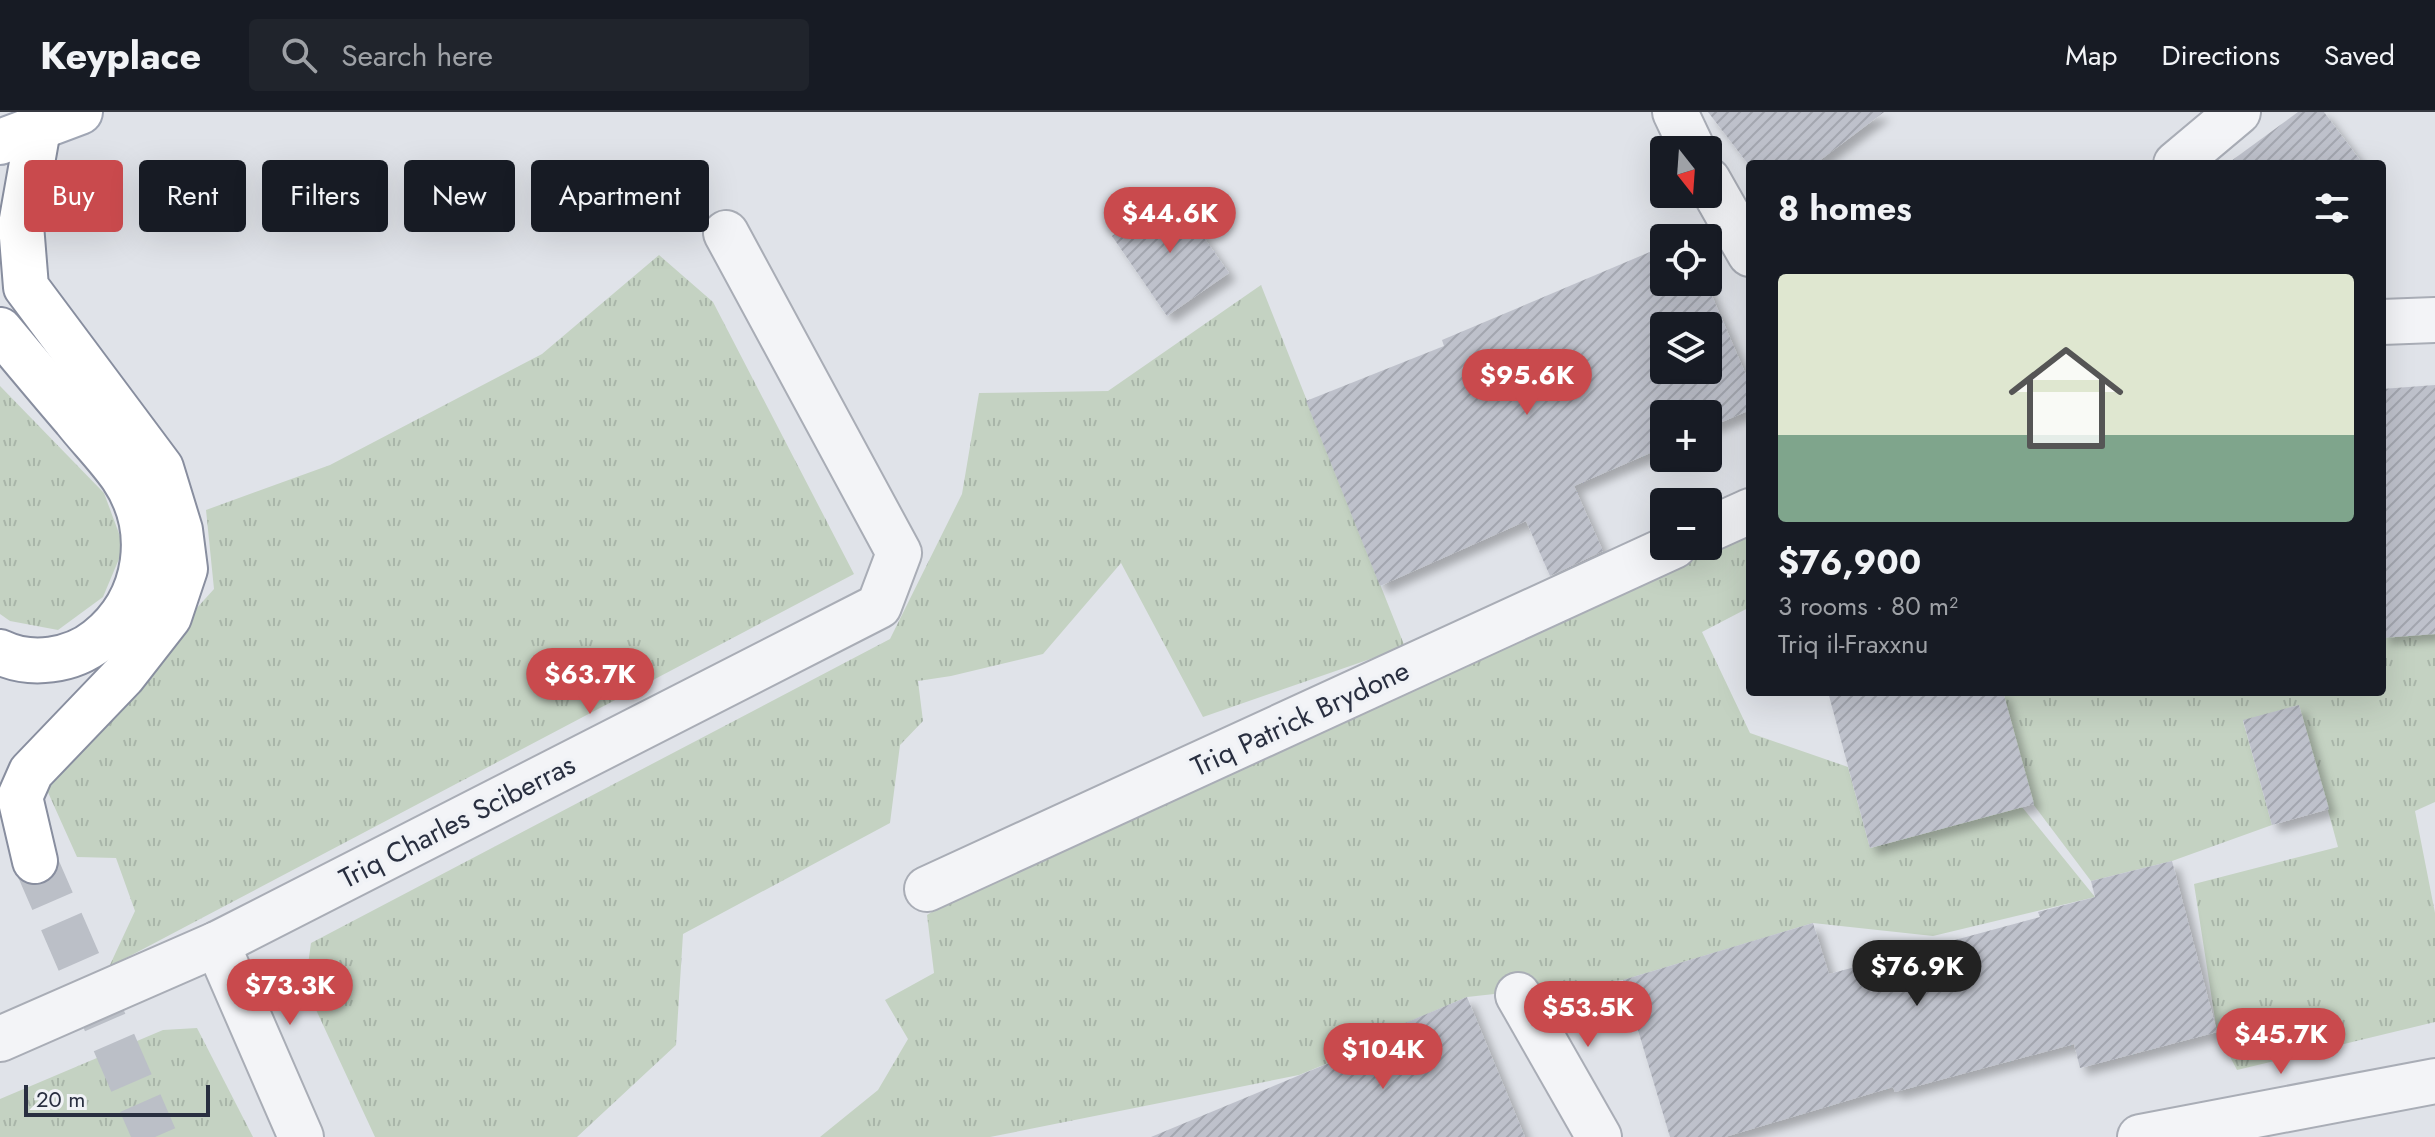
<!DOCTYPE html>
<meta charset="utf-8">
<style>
body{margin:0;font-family:Jost,sans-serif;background:#20242c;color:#f1f3f6;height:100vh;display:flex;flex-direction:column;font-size:30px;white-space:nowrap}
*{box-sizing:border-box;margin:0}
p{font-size:26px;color:#9ea1a6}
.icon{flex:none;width:44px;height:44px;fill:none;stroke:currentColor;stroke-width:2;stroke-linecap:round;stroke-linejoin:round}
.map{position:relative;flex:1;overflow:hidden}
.sheet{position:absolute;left:1746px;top:48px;width:640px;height:536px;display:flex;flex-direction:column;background:#171b24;border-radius:8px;box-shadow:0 8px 32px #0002}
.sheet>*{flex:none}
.top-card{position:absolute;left:24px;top:48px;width:760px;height:72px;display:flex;gap:16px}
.needle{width:52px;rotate:163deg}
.buttons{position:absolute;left:1650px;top:24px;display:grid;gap:16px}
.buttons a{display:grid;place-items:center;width:72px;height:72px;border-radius:8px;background:#171b24;box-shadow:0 8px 32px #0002;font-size:40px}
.scale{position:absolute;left:24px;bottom:20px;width:186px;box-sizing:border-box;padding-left:8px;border:4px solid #292f40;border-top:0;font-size:22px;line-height:28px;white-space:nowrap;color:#292f40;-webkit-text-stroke:6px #f0f2f6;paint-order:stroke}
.price{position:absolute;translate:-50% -68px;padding:0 18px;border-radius:28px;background:#c94a4d;color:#fff;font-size:26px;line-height:52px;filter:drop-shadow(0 2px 4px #0008)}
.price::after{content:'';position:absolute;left:50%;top:48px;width:24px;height:18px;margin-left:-12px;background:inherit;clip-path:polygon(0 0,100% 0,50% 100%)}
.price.on{background:#222;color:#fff}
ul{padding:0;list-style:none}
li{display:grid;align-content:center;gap:16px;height:424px;padding:0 32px}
li span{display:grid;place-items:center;height:248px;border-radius:8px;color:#555}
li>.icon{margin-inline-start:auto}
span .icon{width:144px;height:144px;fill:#fffc;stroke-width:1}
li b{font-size:34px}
h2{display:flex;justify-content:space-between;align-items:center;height:96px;padding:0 32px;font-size:34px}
.pill{padding:0 28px;border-radius:8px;background:#171b24;box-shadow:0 8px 32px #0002;font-size:28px;line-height:72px}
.pill.on{background:#c94a4d;color:#fff}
header{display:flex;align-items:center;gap:48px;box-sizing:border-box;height:112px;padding:0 40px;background:#171b24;border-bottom:2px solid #363941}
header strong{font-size:38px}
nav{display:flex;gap:44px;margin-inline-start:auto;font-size:28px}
.search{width:560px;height:72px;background:#20242c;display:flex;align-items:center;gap:20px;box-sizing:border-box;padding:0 28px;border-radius:8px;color:#9ea1a6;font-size:30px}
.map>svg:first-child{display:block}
.grass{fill:url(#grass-tufts)}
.building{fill:url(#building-hatch);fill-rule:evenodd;filter:url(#shadow)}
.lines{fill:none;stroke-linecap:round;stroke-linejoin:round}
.highway-tunnel{stroke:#bbbfc7;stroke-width:44;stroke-dasharray:44 22;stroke-linecap:butt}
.street-casing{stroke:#a9adb6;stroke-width:48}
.primary-casing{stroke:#a0a6b4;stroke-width:48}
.highway-casing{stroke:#888e9f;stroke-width:48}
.street{stroke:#f3f4f7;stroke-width:44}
.primary{stroke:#fff;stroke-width:44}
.highway{stroke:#fff;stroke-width:44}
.labels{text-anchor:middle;stroke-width:7;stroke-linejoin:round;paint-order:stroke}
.street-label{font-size:28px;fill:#292f40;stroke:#f0f2f6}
</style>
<header>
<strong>Keyplace</strong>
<div class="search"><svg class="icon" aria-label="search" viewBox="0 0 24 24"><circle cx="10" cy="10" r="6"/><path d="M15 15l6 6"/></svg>Search here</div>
<nav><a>Map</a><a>Directions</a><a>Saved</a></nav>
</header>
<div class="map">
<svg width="2435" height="1025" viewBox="0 0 2435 1025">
<defs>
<pattern id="grass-tufts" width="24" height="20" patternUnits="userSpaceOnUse" patternTransform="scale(2)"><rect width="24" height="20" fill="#c4d2c2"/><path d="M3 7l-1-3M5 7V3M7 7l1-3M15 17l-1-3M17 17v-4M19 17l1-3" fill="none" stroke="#a8b5a8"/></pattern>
<pattern id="building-hatch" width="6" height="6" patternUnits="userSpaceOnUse" patternTransform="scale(2)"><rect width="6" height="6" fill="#bec1cb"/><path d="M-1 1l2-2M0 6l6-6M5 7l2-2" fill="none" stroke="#a3a6af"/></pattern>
<filter id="shadow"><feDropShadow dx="7" dy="7" stdDeviation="4" flood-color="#0004"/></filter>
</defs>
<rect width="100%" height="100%" fill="#e0e3e9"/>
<g class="grass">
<path d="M659,143L713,190L854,462L109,855L135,799L116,746L77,745L42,667L214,477L206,398L330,353L542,242Z"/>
<path d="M1261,173L1405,535L1203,605L1121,451L1043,542L951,564L918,569L923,609L900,633L890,711L683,822L676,933L577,1025H375L305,874L311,831L890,527L962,382L979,281L1108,279Z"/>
<path d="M0,274L104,381L124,435L103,485L58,518L10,509L0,502Z"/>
<path d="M1750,419V495L1702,520L1750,621L1848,655L1870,736L2022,695L2095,785L1933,824L1813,811L1623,868L1467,885L1380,922L1382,929L1299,963L990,1025H820L878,978L908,927L885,888L934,861L927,803L957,784L1562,502Z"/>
<path d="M2435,521V690L2415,699L2435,801V910L2237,958L2217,920L2194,772L2338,735L2299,593L2243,609L2272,713L2172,749L2091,769L2033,692L2003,580H2382V524Z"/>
<path d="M197,916L253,1025H0V987L163,918Z"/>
</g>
<g class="building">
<path d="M1708,0H1884L1815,52H1748Z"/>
<path d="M2298,0H2324L2363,52H2227Z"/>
<path d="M1173,82L1229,161L1167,204L1112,124Z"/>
<path d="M1664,134V170H1706L1750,272V298L1708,316V302H1664V335L1574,374L1603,439L1550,464L1526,409L1380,474L1306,289L1444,234L1442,228ZM1664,214H1708V258H1664Z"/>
<path d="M2435,273V522L2382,526V277Z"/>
<path d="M1828,580H2003L2034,692L1870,736Z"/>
<path d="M2299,593L2329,697L2272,713L2243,608Z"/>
<path d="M2172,749L2217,920L2080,956L2074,932L1895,980L1893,975L1725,1025H1670L1623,868L1813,811L1829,862L2040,805L2038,800L2095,785L2091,769Z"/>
<path d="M1467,885L1525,1025H1151L1382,929L1379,922Z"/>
</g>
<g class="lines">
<path class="highway-tunnel" d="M35,749L155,1025"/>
<defs>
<g id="street">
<path d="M1675,0L1693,38"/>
<path d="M2176,52L2238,0"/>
<path d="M1708,68L1750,142"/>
<path d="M2382,210L2435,208"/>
<path d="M1708,418L1750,399"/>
<path d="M927,777L1674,434"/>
<path d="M217,832L301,1025"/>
<path d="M1518,883L1599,1025"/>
<path d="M0,927L217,832L879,494L899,441L726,121"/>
<path d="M2140,1025L2435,969"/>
</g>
<path id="primary" d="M0,30L80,0"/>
<g id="highway">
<path d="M0,218C25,248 50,278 75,307C90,326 108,344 122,364C158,417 149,487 98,528C72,549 31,555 0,540"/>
<path d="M35,749L20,685L31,660L123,564L169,505L185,457L180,418L161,356L26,175L21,113L38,17"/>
</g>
</defs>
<use href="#street" class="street-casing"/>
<use href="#primary" class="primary-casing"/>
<use href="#highway" class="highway-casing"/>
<use href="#street" class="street"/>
<use href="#primary" class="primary"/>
<use href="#highway" class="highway"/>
</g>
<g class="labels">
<g class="street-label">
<text transform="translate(1300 606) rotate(-25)" y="10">Triq Patrick Brydone</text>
<text transform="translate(457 709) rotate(-27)" y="10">Triq Charles Sciberras</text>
</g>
</g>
</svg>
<div class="buttons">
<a><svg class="needle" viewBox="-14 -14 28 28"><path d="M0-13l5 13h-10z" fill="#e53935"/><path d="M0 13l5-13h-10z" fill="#9ea1a6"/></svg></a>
<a><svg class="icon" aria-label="locate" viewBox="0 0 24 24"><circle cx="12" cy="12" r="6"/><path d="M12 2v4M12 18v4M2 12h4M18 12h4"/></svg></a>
<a><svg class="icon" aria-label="layers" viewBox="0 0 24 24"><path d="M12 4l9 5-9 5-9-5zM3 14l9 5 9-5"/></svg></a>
<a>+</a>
<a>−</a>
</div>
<div class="scale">20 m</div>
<b class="price" style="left:1170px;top:143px">$44.6K</b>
<b class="price" style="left:1527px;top:305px">$95.6K</b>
<b class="price" style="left:590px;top:604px">$63.7K</b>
<b class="price on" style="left:1917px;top:896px">$76.9K</b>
<b class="price" style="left:290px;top:915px">$73.3K</b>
<b class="price" style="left:1588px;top:937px">$53.5K</b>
<b class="price" style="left:2281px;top:964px">$45.7K</b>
<b class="price" style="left:1383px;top:979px">$104K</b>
<div class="top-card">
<a class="pill on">Buy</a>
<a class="pill">Rent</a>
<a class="pill">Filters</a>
<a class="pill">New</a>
<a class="pill">Apartment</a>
</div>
<section class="sheet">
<h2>8 homes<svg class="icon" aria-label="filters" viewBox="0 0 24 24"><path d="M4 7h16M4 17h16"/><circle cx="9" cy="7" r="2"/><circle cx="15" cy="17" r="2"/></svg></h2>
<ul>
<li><span style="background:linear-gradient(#dfe7d0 65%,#7fa58c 0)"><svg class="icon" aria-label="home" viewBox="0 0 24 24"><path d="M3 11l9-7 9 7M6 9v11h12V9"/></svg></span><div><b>$76,900</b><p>3 rooms · 80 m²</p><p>Triq il-Fraxxnu</p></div></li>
</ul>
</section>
</div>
